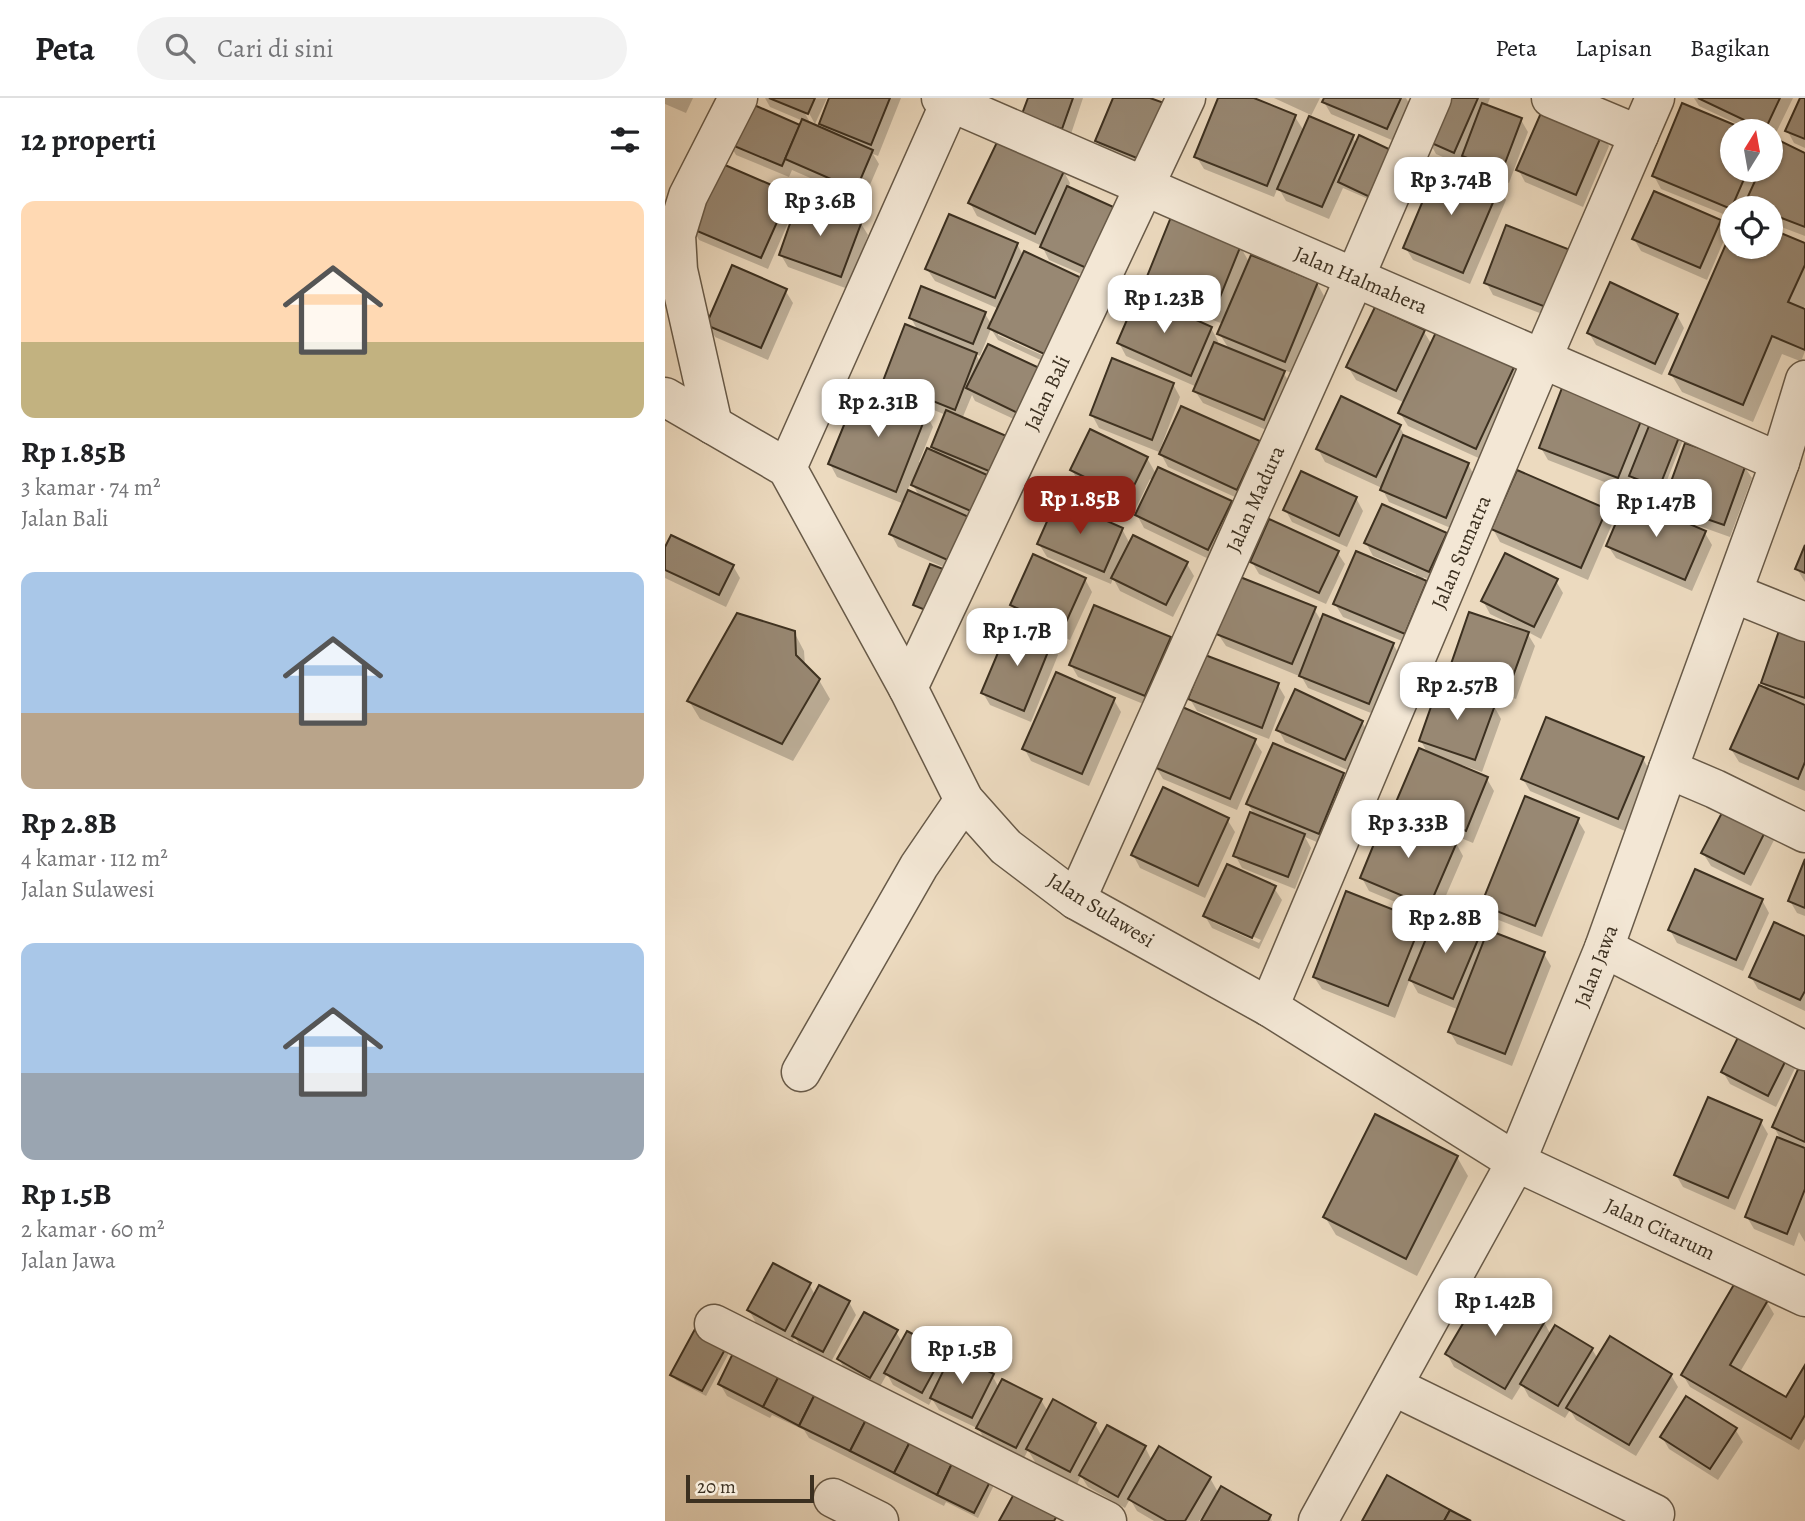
<!DOCTYPE html>
<html lang="id">
<meta charset="utf-8">
<style>
body{margin:0;font-family:Alegreya,serif;background:#f2f2f2;color:#202124;height:100vh;display:flex;flex-direction:column;font-size:26px;white-space:nowrap}
*{box-sizing:border-box;margin:0}
p{font-size:23px;color:#757577}
.icon{flex:none;width:38px;height:38px;fill:none;stroke:currentColor;stroke-width:2;stroke-linecap:round;stroke-linejoin:round}
.map{position:relative;flex:1;overflow:hidden}
.panel{display:flex;flex-direction:column;background:#fff;width:665px}
.panel>*{flex:none}
.needle{width:46px;rotate:11deg}
.fabs{position:absolute;left:1055px;top:21px;display:grid;gap:14px}
.fabs a{display:grid;place-items:center;width:63px;height:63px;border-radius:50%;background:#fff;box-shadow:0 2px 5px #0004;font-size:35px}
.scale{position:absolute;left:21px;bottom:18px;width:128px;box-sizing:border-box;padding-left:7px;border:4px solid #3c3020;border-top:0;font-size:19px;line-height:24px;white-space:nowrap;color:#3c3020;-webkit-text-stroke:5px #f3e7d5;paint-order:stroke}
.price{position:absolute;translate:-50% -60px;padding:0 16px;border-radius:14px;background:#fff;color:#222;font-size:23px;line-height:46px;filter:drop-shadow(0 2px 4px #0008)}
.price::after{content:'';position:absolute;left:50%;top:42px;width:21px;height:16px;margin-left:-10px;background:inherit;clip-path:polygon(0 0,100% 0,50% 100%)}
.price.on{background:#8f2418;color:#fff}
ul{padding:0;list-style:none}
li{display:grid;align-content:center;gap:14px;height:371px;padding:0 21px}
li span{display:grid;place-items:center;height:217px;border-radius:14px;color:#555}
li>.icon{margin-inline-start:auto}
span .icon{width:126px;height:126px;fill:#fffc;stroke-width:1}
li b{font-size:30px}
h2{display:flex;justify-content:space-between;align-items:center;height:84px;padding:0 21px;font-size:30px}
header{display:flex;align-items:center;gap:42px;box-sizing:border-box;height:98px;padding:0 35px;background:#fff;border-bottom:2px solid #e0e0e0}
header strong{font-size:33px}
nav{display:flex;gap:38px;margin-inline-start:auto;font-size:24px}
.search{width:490px;height:63px;background:#f2f2f2;display:flex;align-items:center;gap:18px;box-sizing:border-box;padding:0 24px;border-radius:38px;color:#757577;font-size:26px}
main{display:flex;flex:1;min-height:0}
.map>svg:first-child{display:block}
.shadow{fill:#0003;fill-rule:evenodd}
.building{fill:#988873;stroke:#3c3020;stroke-width:2}
.lines{fill:none;stroke-linecap:round;stroke-linejoin:round}
.minor-casing{stroke:#685a48;stroke-width:41}
.minor{stroke:#f3e7d5;stroke-width:38}
.labels{text-anchor:middle;stroke-width:5;stroke-linejoin:round;paint-order:stroke}
.street-label{font-size:21px;fill:#3c3020;stroke:#f3e7d5}
</style>
<header>
<strong>Peta</strong>
<div class="search"><svg class="icon" aria-label="search" viewBox="0 0 24 24"><circle cx="10" cy="10" r="6"/><path d="M15 15l6 6"/></svg>Cari di sini</div>
<nav><a>Peta</a><a>Lapisan</a><a>Bagikan</a></nav>
</header>
<main>
<section class="panel">
<h2>12 properti<svg class="icon" aria-label="filters" viewBox="0 0 24 24"><path d="M4 7h16M4 17h16"/><circle cx="9" cy="7" r="2"/><circle cx="15" cy="17" r="2"/></svg></h2>
<ul>
<li><span style="background:linear-gradient(#ffd9b3 65%,#c2b280 0)"><svg class="icon" aria-label="home" viewBox="0 0 24 24"><path d="M3 11l9-7 9 7M6 9v11h12V9"/></svg></span><div><b>Rp 1.85B</b><p>3 kamar · 74 m²</p><p>Jalan Bali</p></div></li>
<li><span style="background:linear-gradient(#a9c7e8 65%,#b9a48a 0)"><svg class="icon" aria-label="home" viewBox="0 0 24 24"><path d="M3 11l9-7 9 7M6 9v11h12V9"/></svg></span><div><b>Rp 2.8B</b><p>4 kamar · 112 m²</p><p>Jalan Sulawesi</p></div></li>
<li><span style="background:linear-gradient(#a9c7e8 60%,#9aa5b1 0)"><svg class="icon" aria-label="home" viewBox="0 0 24 24"><path d="M3 11l9-7 9 7M6 9v11h12V9"/></svg></span><div><b>Rp 1.5B</b><p>2 kamar · 60 m²</p><p>Jalan Jawa</p></div></li>
</ul>
</section>
<div class="map">
<svg width="1140" height="1423" viewBox="0 0 1140 1423">
<rect width="100%" height="100%" fill="#ecdabf"/>
<filter id="stains"><feTurbulence type="fractalNoise" baseFrequency=".00286" numOctaves="4"/><feColorMatrix values="0 0 0 0 .2 0 0 0 0 .09 0 0 0 0 .02 0 0 0 .5 -.17"/></filter>
<radialGradient id="worn" r=".72"><stop offset=".6" stop-color="#630" stop-opacity="0"/><stop offset="1" stop-color="#630" stop-opacity=".3"/></radialGradient>
<g class="shadow">
<path d="M0,0H28L21,15L0,6Z"/>
<path d="M100,0H162L150,26L140,8L137,10L147,28L160,33L156,26L166,0H236L213,58L208,56L214,66L198,103L127,72L124,79L71,57L64,45L136,29L138,23L105,9Z"/>
<path d="M365,0H418L404,42L366,29Z"/>
<path d="M450,0H481L486,74L439,55L432,43Z"/>
<path d="M555,0H585L630,19L639,33L646,17L609,0H655L645,20L687,38L692,47L710,104L678,90L664,121L621,103L613,89L609,99L539,71L531,58Z"/>
<path d="M661,0H741L745,7L729,43L666,16L659,4Z"/>
<path d="M783,0H825L822,8L856,22L863,34L844,85L806,71L799,59L796,67L771,56L764,43Z"/>
<path d="M1029,0H1128L1108,41L1140,56V138L1106,125V110H1084L1080,105L1078,110H1068V120L996,91L989,78L1018,8L1079,33H1068V72H1106V51L1109,44L1106,42V33H1082L1083,31L1034,8Z"/>
<path d="M1136,0H1140V50L1129,45L1122,32Z"/>
<path d="M937,35L944,48L918,109L860,84L853,71Z"/>
<path d="M398,72L405,85L403,91L435,184L384,162L377,148L312,118L305,105Z"/>
<path d="M834,89L841,102L805,186L748,162L740,149Z"/>
<path d="M123,96L132,112L195,124L203,137L183,191L123,169L116,157L130,117L127,116L103,171L34,142L27,129Z"/>
<path d="M285,118L352,146L359,159L360,156L424,186L431,198L397,272L333,242L326,231L315,258L311,256L315,264L323,248L384,276L391,289L370,331L310,303L307,297L297,321L345,341L352,354L338,387L331,385L337,395L322,429L314,425L321,438L303,480L233,449L226,436L239,406L172,379L165,366L196,290L261,316L268,329L254,364L257,366L263,353L272,357L268,349L281,317L227,295L220,283L241,228L253,233L246,220L257,190L320,216L327,227L334,211L270,183L262,171ZM333,233L398,263L397,266L333,237ZM246,384L255,399L242,393Z"/>
<path d="M1055,123L1062,135L1042,182L976,153L969,141Z"/>
<path d="M1106,133L1140,147V208L1138,212L1140,213V253L1137,261L1140,262V265L1117,256L1088,324L1017,294L1006,276L1068,149H1106Z"/>
<path d="M575,148L584,164L652,185L659,198L627,275L616,271L626,287L606,334L538,305L530,293L532,289L461,258L454,245L546,230L553,243L552,246L564,251L554,235L558,226L488,198L481,186Z"/>
<path d="M914,167L893,222L828,197L821,184Z"/>
<path d="M120,192L128,205L103,262L50,239L43,227Z"/>
<path d="M1012,217L1019,230L997,277L931,247L924,235Z"/>
<path d="M759,234L767,247L848,268L856,281L818,362L743,328L735,315L740,305L691,282L683,269Z"/>
<path d="M903,279L1018,342L997,395L970,384L966,377L960,392L883,362L876,350Z"/>
<path d="M508,286L515,299L494,354L434,330L427,317Z"/>
<path d="M734,328L741,340L803,366L810,379L788,431L724,404L717,390L660,364L653,351Z"/>
<path d="M593,344L601,357L579,403L503,369L496,356Z"/>
<path d="M482,360L491,376L565,404L572,417L550,464L479,430L472,417L488,383L485,381L470,412L414,385L407,372Z"/>
<path d="M1079,368L1087,380L1065,439L1020,423L1019,426L1040,435L1047,447L1027,493L951,460L943,448L1009,421L1000,406Z"/>
<path d="M691,400L698,413L682,449L627,424L620,411Z"/>
<path d="M941,412L948,424L923,482L835,444L828,431Z"/>
<path d="M457,431L465,446L522,466L529,478L508,519L455,493L448,480L446,486L382,459L374,446Z"/>
<path d="M781,436L788,449L771,485L758,479L768,497L747,547L678,519L670,506L750,479L751,476L708,458L701,445Z"/>
<path d="M1140,452V484L1132,471Z"/>
<path d="M0,453L68,468L75,480L61,509L0,480Z"/>
<path d="M672,454L680,466L661,506L594,476L587,464Z"/>
<path d="M420,481L427,494L405,542L354,520L347,507Z"/>
<path d="M891,483L898,495L876,541L861,533L870,548L851,601L794,581L787,569L855,533L856,531L825,516L818,503Z"/>
<path d="M649,511L657,524L728,546L735,558L711,617L643,590L635,576L634,578L561,548L553,536Z"/>
<path d="M1140,533V693L1074,664L1066,651L1102,592L1098,585Z"/>
<path d="M129,534L139,553L140,568L154,582L165,601L128,663L35,621L24,603Z"/>
<path d="M505,540L512,552L488,610L413,579L406,567Z"/>
<path d="M386,545L393,557L366,624L325,607L318,595Z"/>
<path d="M613,587L620,599L604,641L532,613L525,601Z"/>
<path d="M449,602L456,614L424,688L366,663L359,650Z"/>
<path d="M829,608L836,621L817,674L797,667L796,670L822,681L829,693L808,745L740,717L733,704L763,656L756,643Z"/>
<path d="M697,624L704,636L687,674L620,644L613,631Z"/>
<path d="M589,642L597,654L572,712L498,681L491,669Z"/>
<path d="M978,661L985,673L960,733L865,693L858,681Z"/>
<path d="M678,676L685,689L661,748L640,739L646,750L630,791L577,770L570,757L590,718L583,706Z"/>
<path d="M562,721L570,734L540,800L475,770L468,757Z"/>
<path d="M912,721L920,734L877,839L826,819L818,807Z"/>
<path d="M1102,729L1109,742L1086,788L1046,768L1038,755Z"/>
<path d="M791,745L798,758L773,816L815,833L821,842L879,856L886,868L847,968L792,946L785,934L794,912L753,895L745,881L730,920L657,891L649,879L755,824L764,839L771,821L704,793L697,780Z"/>
<path d="M1140,765V818L1132,815L1125,803Z"/>
<path d="M609,790L617,802L594,851L547,830L540,818ZM548,821L596,842L594,845L548,824Z"/>
<path d="M1097,802L1104,815L1078,873L1012,845L1005,832Z"/>
<path d="M1140,840V913L1093,891L1086,879Z"/>
<path d="M1081,927L1134,962L1111,1009L1065,986L1058,974Z"/>
<path d="M1140,961V1144L1134,1134L1129,1148L1089,1131L1082,1119L1116,1042L1109,1029Z"/>
<path d="M1096,1024L1103,1036L1070,1112L1018,1089L1011,1077Z"/>
<path d="M792,1059L803,1078L752,1178L671,1137L660,1119Z"/>
<path d="M144,1186L150,1197L184,1204L191,1217L165,1266L136,1250L130,1239L127,1244L91,1225L84,1212Z"/>
<path d="M1102,1204L1109,1216L1075,1274L1122,1302L1140,1271V1341L1134,1352L1025,1289L1018,1277Z"/>
<path d="M879,1224L886,1237L927,1251L933,1261L1006,1277L1013,1289L971,1358L911,1322L905,1312L900,1320L864,1299L857,1286L847,1302L789,1269L782,1256Z"/>
<path d="M231,1234L237,1244L279,1254L284,1264L327,1277L334,1290L376,1302L383,1314L430,1326L437,1339L480,1349L487,1363L545,1380L554,1396L605,1418L607,1423H538L542,1417L539,1416L534,1423H489L472,1413L465,1401L460,1410L423,1389L416,1378L412,1386L370,1364L363,1352L358,1362L320,1343L314,1331L274,1312L267,1301L264,1307L228,1287L222,1276L213,1292L181,1274L174,1261Z"/>
<path d="M60,1249L64,1255L41,1298L11,1282L7,1276Z"/>
<path d="M55,1286L331,1383L313,1420L281,1404L279,1408L144,1340L139,1332L107,1317L105,1320L62,1298Z"/>
<path d="M1070,1331L1078,1344L1053,1382L1004,1351L997,1339Z"/>
</g>
<g class="building">
<path d="M104,0H150L143,16Z"/>
<path d="M164,0H225L206,47L154,26Z"/>
<path d="M363,0H408L397,31L357,16Z"/>
<path d="M448,0H485L502,6L479,63L430,43Z"/>
<path d="M553,0H589L631,17L602,88L529,59Z"/>
<path d="M659,0H736L722,31L657,4Z"/>
<path d="M781,0H813L789,55L762,43Z"/>
<path d="M1033,0H1115L1100,32Z"/>
<path d="M1135,0H1140V41L1120,33Z"/>
<path d="M80,3L135,27L117,68L62,45Z"/>
<path d="M817,5L857,20L837,73L797,58Z"/>
<path d="M1017,5L1084,33H1068V72H1083L1066,111L987,78Z"/>
<path d="M879,8L938,34L911,97L851,72Z"/>
<path d="M644,18L689,37L657,109L612,91Z"/>
<path d="M137,21L208,52L191,92L120,61Z"/>
<path d="M694,37L728,53L707,100L673,84Z"/>
<path d="M334,40L400,71L370,136L303,105Z"/>
<path d="M1109,40L1140,55V129L1106,116V110H1089L1079,107L1095,72H1106V46Z"/>
<path d="M775,62L835,88L798,175L738,150Z"/>
<path d="M53,64L125,95L96,160L25,130Z"/>
<path d="M402,88L455,112L428,173L375,149Z"/>
<path d="M989,93L1056,122L1035,170L967,141Z"/>
<path d="M134,100L197,123L176,179L114,157Z"/>
<path d="M284,116L353,145L330,200L260,171Z"/>
<path d="M506,119L576,147L549,214L479,186Z"/>
<path d="M841,127L908,153L886,211L819,185Z"/>
<path d="M1068,130V149H1106V131L1140,145V167L1123,204L1140,211V252L1107,238L1078,307L1004,276Z"/>
<path d="M359,153L425,184L390,261L323,230Z"/>
<path d="M586,157L653,184L620,264L552,236Z"/>
<path d="M67,167L122,191L96,250L41,227Z"/>
<path d="M945,184L1013,216L990,266L922,235Z"/>
<path d="M256,188L321,214L308,246L244,220Z"/>
<path d="M473,196L547,229L526,278L452,245Z"/>
<path d="M710,209L760,232L731,293L681,269Z"/>
<path d="M240,226L312,255L290,312L218,283Z"/>
<path d="M772,232L850,267L811,351L733,315Z"/>
<path d="M549,244L620,273L599,322L528,293Z"/>
<path d="M323,246L385,275L363,320L301,290Z"/>
<path d="M447,260L509,285L487,342L425,317Z"/>
<path d="M902,277L982,308L953,380L874,350Z"/>
<path d="M195,288L262,315L231,394L163,366Z"/>
<path d="M676,298L736,327L711,379L651,351Z"/>
<path d="M516,308L595,343L572,392L494,356Z"/>
<path d="M281,312L346,340L331,376L266,349Z"/>
<path d="M986,323L1016,334L994,390L964,378Z"/>
<path d="M425,331L483,359L463,400L405,372Z"/>
<path d="M738,337L804,365L781,420L715,392Z"/>
<path d="M1020,345L1081,366L1059,427L998,406Z"/>
<path d="M262,350L331,381L315,417L246,387Z"/>
<path d="M493,369L567,403L543,452L470,417Z"/>
<path d="M852,372L942,411L916,470L826,431Z"/>
<path d="M636,373L692,399L674,438L618,412Z"/>
<path d="M243,392L315,424L296,468L224,436Z"/>
<path d="M962,399L1041,433L1020,482L941,448Z"/>
<path d="M392,401L458,430L439,474L372,446Z"/>
<path d="M717,406L782,435L764,474L699,445Z"/>
<path d="M604,421L674,453L654,495L585,464Z"/>
<path d="M6,437L69,467L54,497L0,472V449Z"/>
<path d="M468,437L523,464L501,507L446,480Z"/>
<path d="M1140,447V475L1130,471Z"/>
<path d="M691,453L762,483L740,536L668,506Z"/>
<path d="M840,455L893,481L869,529L816,503Z"/>
<path d="M368,456L421,480L398,531L345,507Z"/>
<path d="M265,466L286,474L270,516L248,507Z"/>
<path d="M575,479L651,509L627,566L551,536Z"/>
<path d="M429,507L506,539L480,598L404,567Z"/>
<path d="M804,514L864,534L844,589L785,569Z"/>
<path d="M72,515L130,533L131,557L155,581L117,646L22,603Z"/>
<path d="M658,516L729,545L704,606L634,578Z"/>
<path d="M1117,524L1140,532V600L1096,585Z"/>
<path d="M345,526L387,544L359,613L316,595Z"/>
<path d="M540,557L614,585L597,630L523,601Z"/>
<path d="M391,574L450,600L417,676L357,651Z"/>
<path d="M774,586L830,607L810,662L754,643Z"/>
<path d="M1094,587L1140,607V664L1133,681L1065,651Z"/>
<path d="M630,591L698,623L680,662L611,632Z"/>
<path d="M515,608L591,641L565,701L489,669Z"/>
<path d="M881,619L979,659L953,721L856,681Z"/>
<path d="M608,645L679,675L654,736L581,706Z"/>
<path d="M754,650L823,679L801,733L731,704Z"/>
<path d="M498,689L564,720L533,788L466,757Z"/>
<path d="M860,698L914,720L870,828L816,807Z"/>
<path d="M1061,707L1103,728L1079,776L1036,755Z"/>
<path d="M585,714L640,736L623,779L568,758Z"/>
<path d="M722,714L792,744L764,809L695,780Z"/>
<path d="M1140,761V810L1123,803Z"/>
<path d="M562,766L611,788L587,840L538,818Z"/>
<path d="M1030,771L1098,801L1071,862L1003,832Z"/>
<path d="M681,793L757,823L723,908L648,879Z"/>
<path d="M772,814L817,832L788,901L744,882Z"/>
<path d="M1109,824L1140,838V893L1135,902L1084,879Z"/>
<path d="M823,832L880,854L840,956L783,934Z"/>
<path d="M1080,925L1128,948L1103,998L1056,974Z"/>
<path d="M1139,958L1140,959V1044L1107,1029Z"/>
<path d="M1043,999L1097,1022L1063,1100L1009,1077Z"/>
<path d="M710,1016L793,1058L741,1161L658,1119Z"/>
<path d="M1112,1039L1140,1050V1091L1122,1136L1080,1119Z"/>
<path d="M108,1165L146,1185L120,1233L82,1212Z"/>
<path d="M1071,1183L1103,1202L1065,1267L1121,1299L1140,1267V1317L1126,1341L1016,1277Z"/>
<path d="M154,1187L185,1203L158,1254L127,1238Z"/>
<path d="M820,1188L880,1223L840,1291L780,1256Z"/>
<path d="M199,1214L233,1232L205,1280L172,1261Z"/>
<path d="M890,1227L928,1250L893,1308L855,1286Z"/>
<path d="M30,1231L62,1248L37,1293L5,1277Z"/>
<path d="M242,1233L280,1253L257,1295L219,1275Z"/>
<path d="M945,1238L1007,1276L964,1347L901,1310Z"/>
<path d="M72,1247L118,1270L98,1309L53,1286Z"/>
<path d="M287,1255L329,1276L307,1320L265,1300Z"/>
<path d="M118,1270L154,1288L134,1328L98,1309Z"/>
<path d="M337,1281L377,1301L351,1350L311,1330Z"/>
<path d="M154,1288L205,1314L185,1353L134,1328Z"/>
<path d="M1021,1298L1072,1330L1045,1371L995,1339Z"/>
<path d="M388,1301L431,1325L405,1374L361,1351Z"/>
<path d="M205,1314L249,1336L229,1375L185,1353Z"/>
<path d="M442,1327L481,1348L453,1399L414,1377Z"/>
<path d="M249,1336L291,1357L272,1397L229,1375Z"/>
<path d="M494,1348L546,1379L520,1423H502L463,1401Z"/>
<path d="M291,1357L329,1376L309,1415L272,1397Z"/>
<path d="M722,1377L785,1412L779,1423H697Z"/>
<path d="M354,1387L397,1409L389,1423H334Z"/>
<path d="M556,1388L606,1417L603,1423H536Z"/>
<path d="M785,1412L806,1423H779Z"/>
</g>
<g class="lines">
<defs>
<g id="minor">
<path d="M276,0L1115,364"/>
<path d="M886,0L974,37"/>
<path d="M0,299L122,370L243,590L299,702L341,749L411,802L604,909L851,1064L1140,1199"/>
<path d="M48,327L13,172L11,137L23,98L73,0"/>
<path d="M122,370L287,0"/>
<path d="M1068,495L1140,524"/>
<path d="M243,590L521,0"/>
<path d="M1003,671L1050,691L1140,735"/>
<path d="M411,802L690,179L767,0"/>
<path d="M939,850L1140,953"/>
<path d="M604,909L877,261L990,0"/>
<path d="M136,974L254,768L299,702"/>
<path d="M49,1226L442,1423"/>
<path d="M728,1288L990,1416"/>
<path d="M168,1400L214,1423"/>
<path d="M653,1423L851,1064L939,850L1003,671L1115,364L1140,282"/>
</g>
</defs>
<use href="#minor" class="minor-casing"/>
<use href="#minor" class="minor"/>
</g>
<g class="labels">
<g class="street-label">
<text transform="translate(696 182) rotate(23)" y="7">Jalan Halmahera</text>
<text transform="translate(382 295) rotate(-65)" y="7">Jalan Bali</text>
<text transform="translate(590 401) rotate(-66)" y="7">Jalan Madura</text>
<text transform="translate(796 454) rotate(-67)" y="7">Jalan Sumatra</text>
<text transform="translate(436 812) rotate(32)" y="7">Jalan Sulawesi</text>
<text transform="translate(931 868) rotate(-69)" y="7">Jalan Jawa</text>
<text transform="translate(995 1131) rotate(25)" y="7">Jalan Citarum</text>
</g>
</g>
<rect width="100%" height="100%" filter="url(#stains)"/>
<rect width="100%" height="100%" fill="url(#worn)"/>
</svg>
<div class="fabs">
<a><svg class="needle" viewBox="-14 -14 28 28"><path d="M0-13l5 13h-10z" fill="#e53935"/><path d="M0 13l5-13h-10z" fill="#757577"/></svg></a>
<a><svg class="icon" aria-label="locate" viewBox="0 0 24 24"><circle cx="12" cy="12" r="6"/><path d="M12 2v4M12 18v4M2 12h4M18 12h4"/></svg></a>
</div>
<div class="scale">20 m</div>
<b class="price" style="left:786px;top:119px">Rp 3.74B</b>
<b class="price" style="left:155px;top:140px">Rp 3.6B</b>
<b class="price" style="left:499px;top:237px">Rp 1.23B</b>
<b class="price" style="left:213px;top:341px">Rp 2.31B</b>
<b class="price on" style="left:415px;top:438px">Rp 1.85B</b>
<b class="price" style="left:991px;top:441px">Rp 1.47B</b>
<b class="price" style="left:352px;top:570px">Rp 1.7B</b>
<b class="price" style="left:792px;top:624px">Rp 2.57B</b>
<b class="price" style="left:743px;top:762px">Rp 3.33B</b>
<b class="price" style="left:780px;top:857px">Rp 2.8B</b>
<b class="price" style="left:830px;top:1240px">Rp 1.42B</b>
<b class="price" style="left:297px;top:1288px">Rp 1.5B</b>
</div>
</main>
